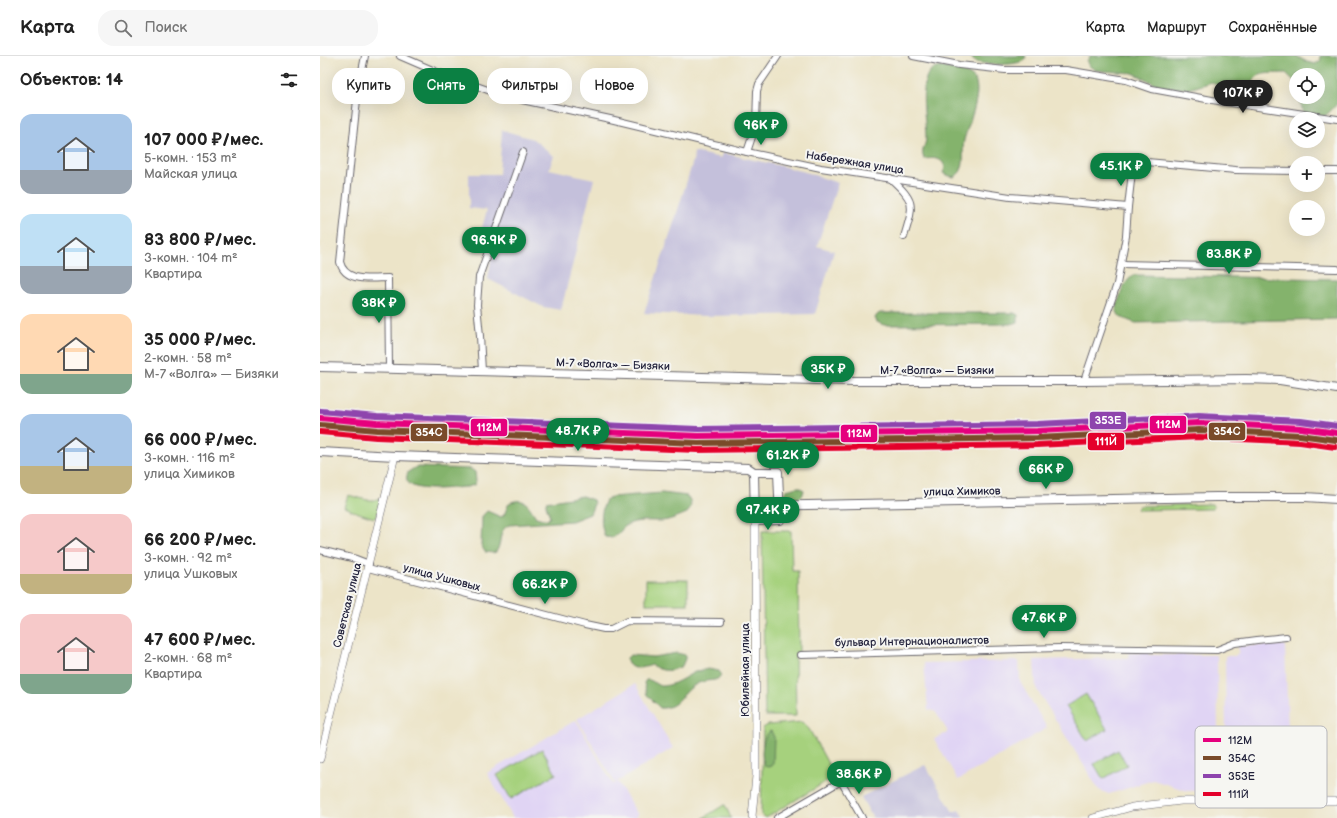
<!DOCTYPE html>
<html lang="ru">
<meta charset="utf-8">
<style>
body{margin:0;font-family:"Balsamiq Sans",sans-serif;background:#f6f6f6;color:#222;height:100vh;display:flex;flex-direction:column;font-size:15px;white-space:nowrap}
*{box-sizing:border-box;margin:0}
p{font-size:13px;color:#767676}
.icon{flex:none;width:22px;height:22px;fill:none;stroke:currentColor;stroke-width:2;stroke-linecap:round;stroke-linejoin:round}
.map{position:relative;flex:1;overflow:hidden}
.details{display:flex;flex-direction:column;background:#fff;width:320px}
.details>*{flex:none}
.hud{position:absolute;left:12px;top:12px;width:380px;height:36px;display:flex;gap:8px}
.fabs{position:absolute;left:969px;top:12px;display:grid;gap:8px}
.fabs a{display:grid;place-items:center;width:36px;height:36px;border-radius:50%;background:#fff;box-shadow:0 4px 16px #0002;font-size:20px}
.price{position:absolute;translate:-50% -34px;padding:0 9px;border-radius:14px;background:#0b8043;color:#fff;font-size:13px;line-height:26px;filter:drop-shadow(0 1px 2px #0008)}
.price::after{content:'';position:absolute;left:50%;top:24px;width:12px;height:9px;margin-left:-6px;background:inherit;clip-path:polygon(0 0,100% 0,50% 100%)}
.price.current{background:#222;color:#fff}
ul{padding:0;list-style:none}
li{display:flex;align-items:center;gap:12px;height:100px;padding:0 20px}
li span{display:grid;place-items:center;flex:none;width:112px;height:80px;border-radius:12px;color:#555}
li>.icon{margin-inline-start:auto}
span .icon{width:48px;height:48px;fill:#fffc;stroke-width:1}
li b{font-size:17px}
h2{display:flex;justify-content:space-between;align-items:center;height:48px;padding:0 20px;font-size:17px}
.pill{padding:0 14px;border-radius:16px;background:#fff;box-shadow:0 4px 16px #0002;font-size:14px;line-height:36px}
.pill.current{background:#0b8043;color:#fff}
header{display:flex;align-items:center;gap:24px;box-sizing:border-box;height:56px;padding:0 20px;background:#fff;border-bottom:1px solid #e0e0e0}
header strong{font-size:19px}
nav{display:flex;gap:22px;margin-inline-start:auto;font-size:14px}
.search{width:280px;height:36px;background:#f6f6f6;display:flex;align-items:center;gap:10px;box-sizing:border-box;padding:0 14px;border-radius:16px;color:#767676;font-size:15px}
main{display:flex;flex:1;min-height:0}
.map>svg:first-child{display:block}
.built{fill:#e0d4f4}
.industrial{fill:#c4c0db}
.green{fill:#a6d17d;stroke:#647a5c}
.forest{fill:#84b36c;stroke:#536a54}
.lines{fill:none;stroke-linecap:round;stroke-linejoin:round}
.minor-casing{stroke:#69666c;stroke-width:8}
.tertiary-casing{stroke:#69666c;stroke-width:8}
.secondary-casing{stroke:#69666c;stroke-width:10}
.minor{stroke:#fff;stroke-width:6}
.tertiary{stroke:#fff;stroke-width:7}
.secondary{stroke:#fff;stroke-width:8}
.rail-1-casing{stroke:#f6f6f2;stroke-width:9}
.rail-2-casing{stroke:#f6f6f2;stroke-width:9}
.rail-3-casing{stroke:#f6f6f2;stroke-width:9}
.rail-4-casing{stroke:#f6f6f2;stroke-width:9}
.rail-1{stroke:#e5007d;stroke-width:6}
.rail-2{stroke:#7a4b2a;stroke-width:6}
.rail-3{stroke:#8e44ad;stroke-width:6}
.rail-4{stroke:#e4002b;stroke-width:6}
.labels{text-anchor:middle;stroke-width:4;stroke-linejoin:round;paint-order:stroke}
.street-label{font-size:11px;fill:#22223b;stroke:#f6f6f2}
.key{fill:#f6f6f2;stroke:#b6b6bb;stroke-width:1}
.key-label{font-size:11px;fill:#22223b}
.line-badge{stroke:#f6f6f2;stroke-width:1.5}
.badge-label{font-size:11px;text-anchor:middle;font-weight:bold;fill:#fff}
</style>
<header>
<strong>Карта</strong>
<div class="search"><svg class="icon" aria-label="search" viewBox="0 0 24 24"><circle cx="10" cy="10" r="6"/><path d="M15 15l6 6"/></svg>Поиск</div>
<nav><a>Карта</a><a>Маршрут</a><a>Сохранённые</a></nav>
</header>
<main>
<section class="details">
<h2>Объектов: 14<svg class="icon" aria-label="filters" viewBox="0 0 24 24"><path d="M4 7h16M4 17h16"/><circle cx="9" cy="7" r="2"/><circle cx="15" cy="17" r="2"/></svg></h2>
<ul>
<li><span style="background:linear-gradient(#a9c7e8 70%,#9aa5b1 0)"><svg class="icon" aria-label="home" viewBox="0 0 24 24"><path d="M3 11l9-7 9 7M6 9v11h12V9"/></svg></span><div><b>107 000 ₽/мес.</b><p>5-комн. · 153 m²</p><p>Майская улица</p></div></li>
<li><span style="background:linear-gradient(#bfe0f5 65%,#9aa5b1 0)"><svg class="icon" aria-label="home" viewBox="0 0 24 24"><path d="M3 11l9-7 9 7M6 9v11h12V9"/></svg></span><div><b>83 800 ₽/мес.</b><p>3-комн. · 104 m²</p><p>Квартира</p></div></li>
<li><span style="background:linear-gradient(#ffd9b3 75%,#7fa58c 0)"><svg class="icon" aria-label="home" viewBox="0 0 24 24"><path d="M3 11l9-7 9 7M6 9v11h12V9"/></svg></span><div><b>35 000 ₽/мес.</b><p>2-комн. · 58 m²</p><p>М-7 «Волга» — Бизяки</p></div></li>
<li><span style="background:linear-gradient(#a9c7e8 65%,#c2b280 0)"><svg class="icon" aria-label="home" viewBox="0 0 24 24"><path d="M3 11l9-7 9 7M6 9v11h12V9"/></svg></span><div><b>66 000 ₽/мес.</b><p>3-комн. · 116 m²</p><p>улица Химиков</p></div></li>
<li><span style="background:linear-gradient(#f6c9c9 75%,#c2b280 0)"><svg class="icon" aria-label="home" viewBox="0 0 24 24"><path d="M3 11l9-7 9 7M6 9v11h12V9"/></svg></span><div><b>66 200 ₽/мес.</b><p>3-комн. · 92 m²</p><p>улица Ушковых</p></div></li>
<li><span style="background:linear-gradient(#f6c9c9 75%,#7fa58c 0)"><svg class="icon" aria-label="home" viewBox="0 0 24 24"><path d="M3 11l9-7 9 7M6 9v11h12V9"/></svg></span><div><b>47 600 ₽/мес.</b><p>2-комн. · 68 m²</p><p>Квартира</p></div></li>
</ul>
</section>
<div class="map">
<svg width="1017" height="762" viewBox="0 0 1017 762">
<rect width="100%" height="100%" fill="#f6f6f2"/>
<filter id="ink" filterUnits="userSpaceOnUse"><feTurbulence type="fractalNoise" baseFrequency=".025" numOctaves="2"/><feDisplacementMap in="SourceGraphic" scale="8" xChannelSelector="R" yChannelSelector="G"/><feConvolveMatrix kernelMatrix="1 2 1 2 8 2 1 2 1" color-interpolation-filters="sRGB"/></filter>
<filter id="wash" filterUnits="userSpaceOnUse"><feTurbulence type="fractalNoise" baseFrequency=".012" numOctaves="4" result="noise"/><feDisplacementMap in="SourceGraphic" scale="16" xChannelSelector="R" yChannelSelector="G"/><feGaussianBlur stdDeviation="0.9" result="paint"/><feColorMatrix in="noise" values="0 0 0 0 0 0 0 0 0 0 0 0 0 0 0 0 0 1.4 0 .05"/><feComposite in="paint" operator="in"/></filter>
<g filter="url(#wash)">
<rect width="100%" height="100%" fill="#ece4c8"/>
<g class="built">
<path d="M965,589L968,674L906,677L905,600H915L919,596L918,590Z"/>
<path d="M809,597H828L829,599H897L898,678L892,685L893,734L868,735L833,724L789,738L779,734L716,632L714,604L808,602Z"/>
<path d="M699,605L700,626L727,672L638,724L614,683L627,677V674L615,655L608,654L604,607Z"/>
<path d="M315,628L353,692L295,727L257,663Z"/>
<path d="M256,664L293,728L298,726L318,759L314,762H193L167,717Z"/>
</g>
<g class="industrial">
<path d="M182,74L213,83L234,100L229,113L274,123L241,254L223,251L168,223L171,204L179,185L159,183L167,154L149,152V118H179Z"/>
<path d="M374,96L401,102L403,97L479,114L518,127L497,190L514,195L495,258L386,260L324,257L356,160L373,105Z"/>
<path d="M605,709L633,756L639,754L644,762H553L541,741Z"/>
</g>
<g class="green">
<path d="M28,439L47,444H61L57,460L54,462L30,454V453L24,451Z"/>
<path d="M892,448L894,451L892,453L818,454L817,453L819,450Z"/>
<path d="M442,475H471L472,515H478L479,597H475L476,660H445Z"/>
<rect x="326" y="524" width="42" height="24"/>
<path d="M766,638L787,673L767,685L746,650Z"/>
<path d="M482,666L489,673L511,713L509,724L446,762L441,759L443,672L448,669Z"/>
<path d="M222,693L236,718L191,743L177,719Z"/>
<path d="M798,694L807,709L783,723L774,708Z"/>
<path d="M405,749L411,762H383L404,749Z"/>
</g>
<g class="forest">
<path d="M651,0H706L704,5C689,10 671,9 656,6L653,4Z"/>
<path d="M770,0H976L987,6L995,8L1001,4L1000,0H1017V48C1005,61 1002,65 984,60L979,41H998V19H976V32L974,25L966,17C940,18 937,14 925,39L917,41L892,26L869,33L841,31L813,17L783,15L775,14L768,9L767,5Z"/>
<path d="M621,11C631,13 650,15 655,24C662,39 648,69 644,84C642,94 645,105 641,114C640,117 637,119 634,121L626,119L623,117L625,112C623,101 613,102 604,103C600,94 606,90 606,82C606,65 598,29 610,15C613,12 617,12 621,11Z"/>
<path d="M814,219L1017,223V263L815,267L800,261L796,254C800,240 802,227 814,219Z"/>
<path d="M560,257H694L698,259V266L690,268L564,269L557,266L555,262L557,259Z"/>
<path d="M96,411L151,413L155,416L156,425L154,429L147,431C135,431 77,441 88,416Z"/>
<path d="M478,431L484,434C482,443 479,444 470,446L466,443L464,438L466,434Z"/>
<path d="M342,437L367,440C372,445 372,452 367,457C359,460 349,465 340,465C330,465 321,464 311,467C299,471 300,484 285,481C280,469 280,456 286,444L291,441Z"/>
<path d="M262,440L273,444L274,448L270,458L252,465L189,469C177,475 183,486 176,496L173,497L165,496L161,489L162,461L164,458L167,455L181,461L184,459L189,447C205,440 208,449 216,461L227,464L230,461L226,449V446Z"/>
<path d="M357,597L365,599V603L362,610C352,616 341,616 332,609C323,612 307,616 307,602L310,599L333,601Z"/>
<path d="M388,613L399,615L401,618C398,627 389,623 382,626C379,626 376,629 373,630C361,639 357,653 340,652L327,639L324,627L326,624C334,623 336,631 343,630C355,629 365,621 375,616C379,615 384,614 388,613Z"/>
<path d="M451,675L454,681L453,707L451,710L448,711L445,710C440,701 442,686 447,677Z"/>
</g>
</g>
<g filter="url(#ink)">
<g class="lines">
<defs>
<g id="minor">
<path d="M45,0L38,34L20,206C25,227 51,222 68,222L69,313"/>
<path d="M80,0L117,16L179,38L202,44L290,63L427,96L501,112L690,141L808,151"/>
<path d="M593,0L639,9L685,14H746L806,24L832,33L892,44L1017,63"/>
<path d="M427,96L436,69L437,35L439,28L458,0"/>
<path d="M998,115H1017"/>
<path d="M570,122C596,146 594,148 584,181"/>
<path d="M801,208L1017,213"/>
<path d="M162,315L160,280L157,249L159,221L203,96"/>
<path d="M764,325L797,228L806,180L808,151L812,116L819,108L827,106L916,114L976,115"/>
<path d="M0,494L36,503L49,508"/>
<path d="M48,512L265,569L284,573H291L307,565L401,566"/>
<path d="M481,599L740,592L897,594L915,587L937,584L966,581"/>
<path d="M457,762L521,725L542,762"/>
</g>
<g id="tertiary">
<path d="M0,703L75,400"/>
<path d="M433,762L432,760L436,720L435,465"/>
<path d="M773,762L812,751L861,745H1017"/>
</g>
<g id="secondary">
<path d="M0,311L534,325H764L926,323L960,324L1017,333"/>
<path d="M0,396L75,400L428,412L434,416"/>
<path d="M434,416H458L460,464L435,465Z"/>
<path d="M435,450L896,441H985L1017,443"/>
</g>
</defs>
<use href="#minor" class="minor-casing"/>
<use href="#tertiary" class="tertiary-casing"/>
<use href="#secondary" class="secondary-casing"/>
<use href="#minor" class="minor"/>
<use href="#tertiary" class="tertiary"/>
<use href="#secondary" class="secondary"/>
<defs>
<path id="rail-1" d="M0,362L57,367L378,380L717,375L879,367L981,372L1017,377"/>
<path id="rail-2" d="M0,369L57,374L378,387L717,382L879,374L980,379L1016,384"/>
<path id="rail-3" d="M1,355L57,360L378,373L717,368L879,360L981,365L1017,370"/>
<path id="rail-4" d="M0,376L56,381L377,394L717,389L879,381L980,386L1015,391"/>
</defs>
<use href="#rail-1" class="rail-1-casing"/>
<use href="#rail-2" class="rail-2-casing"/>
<use href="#rail-3" class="rail-3-casing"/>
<use href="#rail-4" class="rail-4-casing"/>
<use href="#rail-1" class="rail-1"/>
<use href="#rail-2" class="rail-2"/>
<use href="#rail-3" class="rail-3"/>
<use href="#rail-4" class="rail-4"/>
</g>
</g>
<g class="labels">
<g class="street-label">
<text transform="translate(535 106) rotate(9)" y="4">Набережная улица</text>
<text transform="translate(293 308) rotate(2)" y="4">М-7 «Волга» — Бизяки</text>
<text x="617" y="318">М-7 «Волга» — Бизяки</text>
<text transform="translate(642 435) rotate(-1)" y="4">улица Химиков</text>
<text transform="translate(122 521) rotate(15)" y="4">улица Ушковых</text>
<text transform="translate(27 549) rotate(-76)" y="4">Советская улица</text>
<text transform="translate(592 585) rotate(-1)" y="4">бульвар Интернационалистов</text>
<text transform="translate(425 614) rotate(-90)" y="4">Юбилейная улица</text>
</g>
</g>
<rect x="875" y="670" width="132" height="82" rx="6" class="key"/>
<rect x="883" y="682" width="18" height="4" fill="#e5007d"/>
<rect x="883" y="700" width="18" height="4" fill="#7a4b2a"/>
<rect x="883" y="718" width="18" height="4" fill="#8e44ad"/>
<rect x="883" y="736" width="18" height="4" fill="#e4002b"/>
<g class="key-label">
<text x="908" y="688">112М</text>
<text x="908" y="706">354С</text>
<text x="908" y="724">353Е</text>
<text x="908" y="742">111Й</text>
</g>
<g class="line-badge">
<rect x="769" y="355" width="38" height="19" rx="4" fill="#8e44ad"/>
<rect x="829" y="359" width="38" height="19" rx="4" fill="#e5007d"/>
<rect x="150" y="362" width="38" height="19" rx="4" fill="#e5007d"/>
<rect x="888" y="366" width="38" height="19" rx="4" fill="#7a4b2a"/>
<rect x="90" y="367" width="38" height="19" rx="4" fill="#7a4b2a"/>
<rect x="520" y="368" width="38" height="19" rx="4" fill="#e5007d"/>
<rect x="767" y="376" width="38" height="19" rx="4" fill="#e4002b"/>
</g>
<g class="badge-label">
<text x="788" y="368">353Е</text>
<text x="848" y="372">112М</text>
<text x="169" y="375">112М</text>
<text x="907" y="379">354С</text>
<text x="109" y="380">354С</text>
<text x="539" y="381">112М</text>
<text x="786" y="389">111Й</text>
</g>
</svg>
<div class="fabs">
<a><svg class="icon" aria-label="locate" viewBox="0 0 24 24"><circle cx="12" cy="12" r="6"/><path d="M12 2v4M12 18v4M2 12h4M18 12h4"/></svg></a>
<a><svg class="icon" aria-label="layers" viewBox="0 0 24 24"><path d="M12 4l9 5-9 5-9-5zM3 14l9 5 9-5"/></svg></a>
<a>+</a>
<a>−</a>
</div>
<b class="price current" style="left:923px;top:58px">107K ₽</b>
<b class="price" style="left:441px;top:90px">96K ₽</b>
<b class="price" style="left:801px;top:131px">45.1K ₽</b>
<b class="price" style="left:174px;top:205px">96.9K ₽</b>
<b class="price" style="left:909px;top:219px">83.8K ₽</b>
<b class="price" style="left:59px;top:268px">38K ₽</b>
<b class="price" style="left:508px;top:334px">35K ₽</b>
<b class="price" style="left:258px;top:396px">48.7K ₽</b>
<b class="price" style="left:468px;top:420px">61.2K ₽</b>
<b class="price" style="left:726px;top:434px">66K ₽</b>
<b class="price" style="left:448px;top:475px">97.4K ₽</b>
<b class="price" style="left:225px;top:549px">66.2K ₽</b>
<b class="price" style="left:724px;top:583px">47.6K ₽</b>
<b class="price" style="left:539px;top:739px">38.6K ₽</b>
<div class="hud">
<a class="pill">Купить</a>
<a class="pill current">Снять</a>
<a class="pill">Фильтры</a>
<a class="pill">Новое</a>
</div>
</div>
</main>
